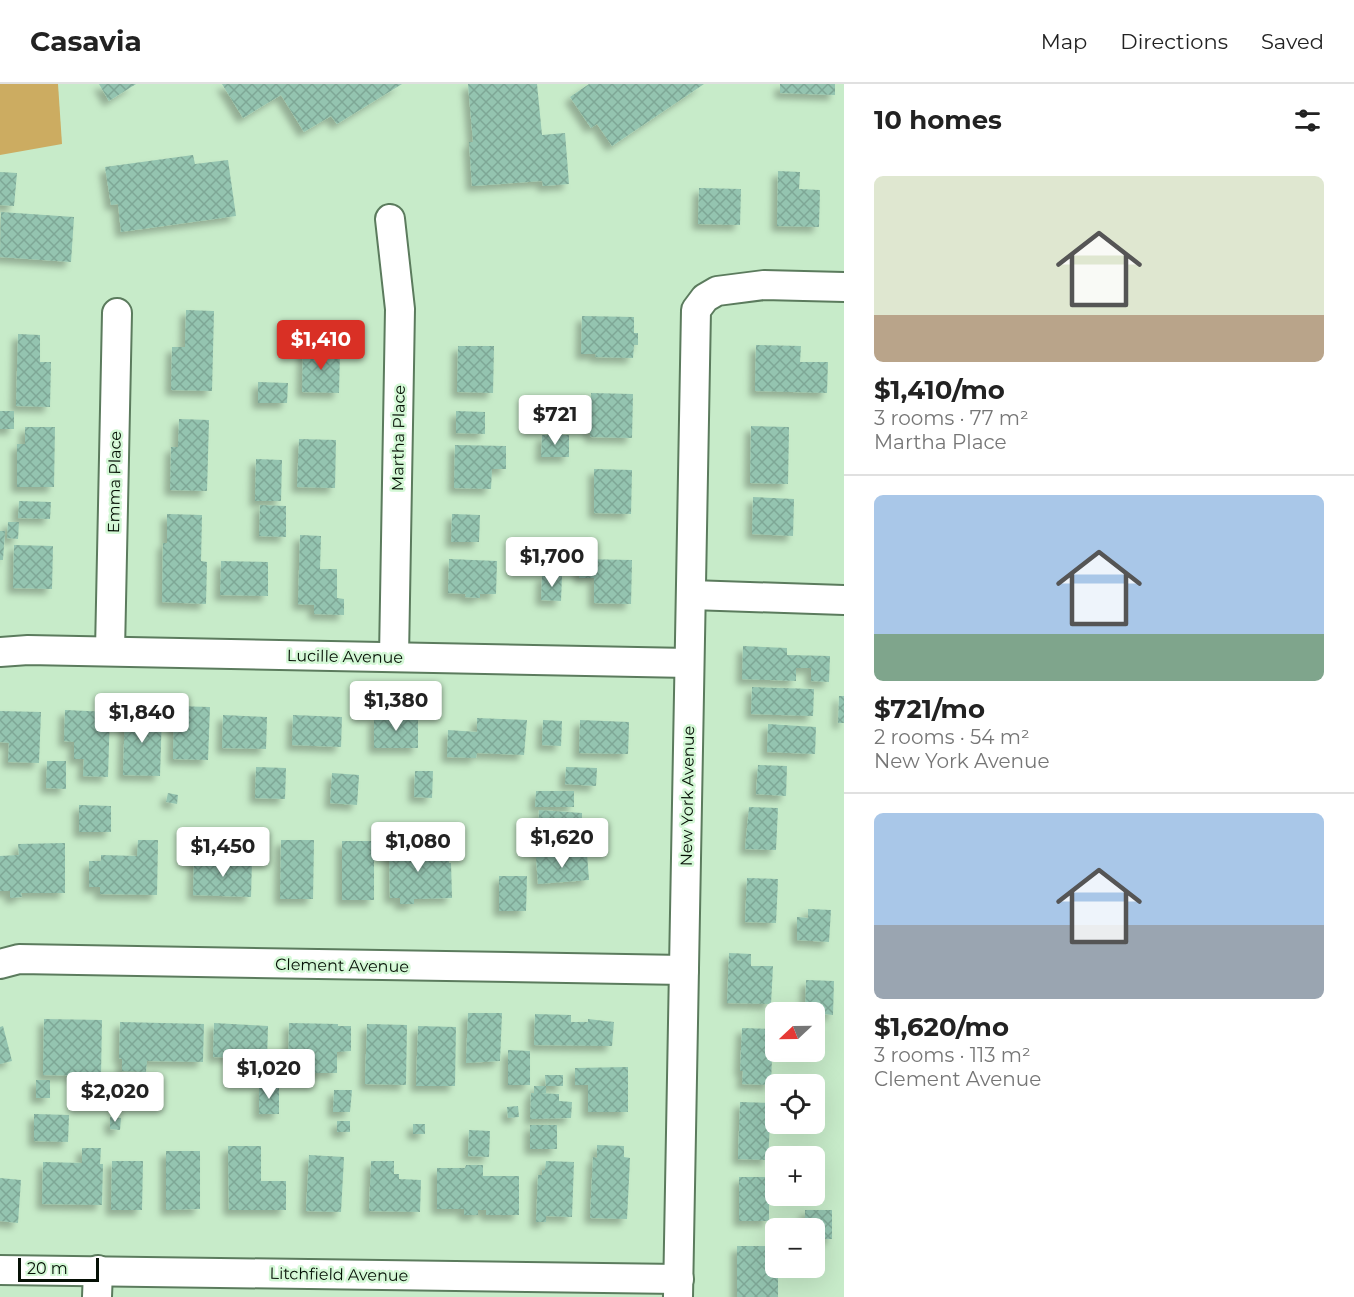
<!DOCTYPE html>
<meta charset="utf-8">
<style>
body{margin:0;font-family:Montserrat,sans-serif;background:#f6f6f6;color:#222;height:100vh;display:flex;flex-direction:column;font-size:22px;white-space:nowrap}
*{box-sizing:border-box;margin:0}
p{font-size:20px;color:#767676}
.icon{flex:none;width:33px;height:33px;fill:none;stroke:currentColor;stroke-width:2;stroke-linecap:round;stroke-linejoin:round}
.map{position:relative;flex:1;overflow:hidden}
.drawer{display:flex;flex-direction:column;background:#fff;width:510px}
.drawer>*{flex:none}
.needle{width:39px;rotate:248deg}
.buttons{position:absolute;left:765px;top:918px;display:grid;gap:12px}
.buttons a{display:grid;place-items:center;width:60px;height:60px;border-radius:9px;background:#fff;box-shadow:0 6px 24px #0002;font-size:30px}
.scale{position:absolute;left:18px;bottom:15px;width:81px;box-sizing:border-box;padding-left:6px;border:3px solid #051005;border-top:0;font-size:16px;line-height:21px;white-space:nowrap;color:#051005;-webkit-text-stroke:4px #d4f8d6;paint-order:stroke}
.price{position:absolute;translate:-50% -51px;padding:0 14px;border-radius:6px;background:#fff;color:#222;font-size:20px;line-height:39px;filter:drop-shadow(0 2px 3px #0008)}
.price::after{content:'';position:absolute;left:50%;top:36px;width:18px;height:14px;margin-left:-9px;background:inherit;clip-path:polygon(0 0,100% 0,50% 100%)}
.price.on{background:#d93025;color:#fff}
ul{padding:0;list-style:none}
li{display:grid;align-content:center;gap:12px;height:318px;padding:0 30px}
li+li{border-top:2px solid #e0e0e0}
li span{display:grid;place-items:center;height:186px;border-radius:9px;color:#555}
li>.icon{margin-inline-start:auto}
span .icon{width:108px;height:108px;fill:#fffc;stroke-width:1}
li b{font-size:26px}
h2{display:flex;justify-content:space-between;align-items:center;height:72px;padding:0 30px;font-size:26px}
header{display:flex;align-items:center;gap:36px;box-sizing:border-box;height:84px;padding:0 30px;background:#fff;border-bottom:2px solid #e0e0e0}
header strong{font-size:28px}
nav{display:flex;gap:33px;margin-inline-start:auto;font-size:21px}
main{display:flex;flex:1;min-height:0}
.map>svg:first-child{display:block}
.garden{fill:#ccac61}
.building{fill:url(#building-cross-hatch);filter:url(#shadow)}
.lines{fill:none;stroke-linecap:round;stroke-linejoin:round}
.minor-casing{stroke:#5b7b5d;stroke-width:32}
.minor{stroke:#fff;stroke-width:28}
.labels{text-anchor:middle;stroke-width:5;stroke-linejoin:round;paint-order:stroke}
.street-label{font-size:16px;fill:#051005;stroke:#d4f8d6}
</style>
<header>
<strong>Casavia</strong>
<nav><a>Map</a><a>Directions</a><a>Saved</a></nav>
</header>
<main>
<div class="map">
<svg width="844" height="1213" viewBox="0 0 844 1213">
<defs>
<pattern id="building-cross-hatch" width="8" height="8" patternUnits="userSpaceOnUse" patternTransform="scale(1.5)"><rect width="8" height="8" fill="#94c4b0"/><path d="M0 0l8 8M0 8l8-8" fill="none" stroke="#7ea796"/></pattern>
<filter id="shadow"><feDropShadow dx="-5.5" dy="5.5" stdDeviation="3" flood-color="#0004"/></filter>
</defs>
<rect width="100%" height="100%" fill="#c7ebc9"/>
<path class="garden" d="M0,0H58L62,60L0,71Z"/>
<g class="building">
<path d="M99,0H136L109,17Z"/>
<path d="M222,0H402L337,40L331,32L304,48L281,11L243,34Z"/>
<path d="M468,0H537L542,51L565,49L569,100L543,102L542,97L472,102L469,58H473Z"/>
<path d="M589,0H704L612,62L597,40L591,44L570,13Z"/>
<path d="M780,0H835V11L780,9Z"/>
<path d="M193,71L195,80L228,76L236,132L121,148L118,120L111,121L105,83Z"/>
<path d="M778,87L800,88L799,105L820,106L819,143L777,142Z"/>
<path d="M0,88L17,89L14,122L0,121Z"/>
<path d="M699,104L741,105L740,141L698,140Z"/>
<path d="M1,128L74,133L71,178L0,173Z"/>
<path d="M186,226L214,227L212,307L171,306L172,263H185Z"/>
<path d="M582,232L634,233V249H638V261H634L633,274L595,273L596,270H581Z"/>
<path d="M18,250L40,251V278H51L50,323L16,322Z"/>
<path d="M756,261L801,262L800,278H828L827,309L755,307Z"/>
<path d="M458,262H494L493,309L457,308Z"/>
<path d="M303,265L340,266L339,309L302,308Z"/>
<path d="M258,298L288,299L287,319H258Z"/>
<path d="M591,309L633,310L632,354L590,353Z"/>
<rect x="0" y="327" width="14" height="18"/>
<path d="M456,327L485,328V350L456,349Z"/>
<path d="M179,335L209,336L207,407L170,406L171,363H178Z"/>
<path d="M751,342L789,343L788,400L750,399Z"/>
<path d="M25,343H55L54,403H17V360H25Z"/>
<path d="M542,351H569V373H541Z"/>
<path d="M299,355L336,356L335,404L297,403Z"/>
<path d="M455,361L506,362V385H492L491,405L454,404Z"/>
<path d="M256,375L282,376L281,417H255Z"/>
<path d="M594,385L632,386L631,430L594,429Z"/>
<path d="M753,413L794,415L793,452L752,450Z"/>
<path d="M19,417L51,418L50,435L18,434Z"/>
<path d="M260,421L286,422V453L259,452Z"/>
<path d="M167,430L202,431L201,477L207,478L206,520L162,518L163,459H167Z"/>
<path d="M452,430L480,431L479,458H451Z"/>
<path d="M8,438H19L18,455L7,454Z"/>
<path d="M0,447H5L3,476H0Z"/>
<path d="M300,451L321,452L320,485H337V514L344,515V531L314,530V521L298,520Z"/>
<path d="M14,461L53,462L52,505L13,504Z"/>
<path d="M449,475L497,477L496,510H480V514L465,513L466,510L448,509Z"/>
<path d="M579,475L632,476L631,520L594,519V494H579Z"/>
<path d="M221,477L268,478V512L220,511Z"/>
<path d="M542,491H562L561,517L541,516Z"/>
<path d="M743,562L787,564V571L830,572L829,598L811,597V584H796V597L742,595Z"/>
<path d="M752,603L814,605L813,632L751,630Z"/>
<path d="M839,612H844V639H838Z"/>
<path d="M174,622L210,623L208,676L173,675Z"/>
<path d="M65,626L110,628L108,693L83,692L84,675H74V658L64,657Z"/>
<path d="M0,627L41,628L39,679L8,678L9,659L0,658Z"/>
<path d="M125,628L162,629L160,692L123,691Z"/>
<path d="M223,631L267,633L266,665L222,664Z"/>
<path d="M293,631L342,633L341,663L292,661Z"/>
<rect x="374" y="633" width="44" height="31"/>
<path d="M477,634L527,636L524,671L477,669L476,674L447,673L448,646L477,648Z"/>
<path d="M543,636L562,637L561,662L542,661Z"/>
<path d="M580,636L629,638L628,670L579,669Z"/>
<path d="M768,640L816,643L815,670L767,668Z"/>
<path d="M47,677H66V705L46,704Z"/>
<path d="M758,681L787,682L786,712L756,710Z"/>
<path d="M256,683L286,684L285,715L255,714Z"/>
<path d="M566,683L597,684L596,702L565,700Z"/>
<path d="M415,687H433L432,714L414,713Z"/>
<path d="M332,689L359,691L357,721L330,719Z"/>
<path d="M536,707H574V723H535Z"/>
<path d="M168,709L178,711L177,720L166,718Z"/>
<path d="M79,721L111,722V748H79Z"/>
<path d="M749,723L778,724L776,766L745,765Z"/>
<path d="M539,726L582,729V749L571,748V750L538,749Z"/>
<path d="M395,751H403V757L407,756V768L448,767L449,779H451L452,814L414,815V820H400V814H390L389,756H395Z"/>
<path d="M138,756H158L157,811L100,810V803H89V777H101V771L137,772Z"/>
<path d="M281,756H314L313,815H280Z"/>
<rect x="342" y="757" width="32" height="59"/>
<path d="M65,759V809H21L22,813L10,814V807H0V772L19,771L18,760Z"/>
<path d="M553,759V768L537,769V760Z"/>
<path d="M587,770L589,796L538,800L536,773Z"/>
<path d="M194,774L252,776L251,813L193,811Z"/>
<path d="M499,792H527L526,827H499Z"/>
<path d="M747,794L778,795L776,839L745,838Z"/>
<path d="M808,825L831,826L829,858L797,856V833L808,834Z"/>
<path d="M729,869L751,870V882H773L771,920L727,919Z"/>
<path d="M806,896L834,897L833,931L805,928Z"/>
<path d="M468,929H502L500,977L466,979Z"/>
<path d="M535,930L571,931V938H588V935L614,938L612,962L534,961Z"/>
<path d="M44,935L102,936L101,992L43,991Z"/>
<path d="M120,938L204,940L203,978L147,977L146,988L122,987V975L119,974Z"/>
<path d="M214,939L268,942L267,974L213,973Z"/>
<path d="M289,939L338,940V942H351V967L337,968V989H288Z"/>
<path d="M367,940L407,941L406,1001L365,1000Z"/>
<path d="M3,942L12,977L0,980V943Z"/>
<path d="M418,942L456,943L455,1002H416Z"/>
<path d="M742,944L773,945L771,1001L742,1000L743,987H740Z"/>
<path d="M508,966L530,967V1001H508Z"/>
<path d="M628,983V1028H588V1001H575V984Z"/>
<path d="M545,991H563V1002H546Z"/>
<rect x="36" y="996" width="14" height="18"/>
<rect x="259" y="1002" width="20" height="28"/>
<path d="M534,1002H546V1009H539L559,1010V1017L572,1018L571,1034L530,1035L531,1009H534Z"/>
<path d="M334,1006H352L350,1028H333Z"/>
<path d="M740,1018L771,1019L768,1076L738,1075Z"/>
<path d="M518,1022L519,1033L508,1034L507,1023Z"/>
<path d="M34,1030L69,1031L68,1058L34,1057Z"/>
<path d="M110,1033L121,1034L120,1046L110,1045Z"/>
<rect x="337" y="1037" width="13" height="11"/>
<rect x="413" y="1040" width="12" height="10"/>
<rect x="530" y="1041" width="27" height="24"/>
<path d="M469,1046L490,1047L489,1073L468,1072Z"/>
<path d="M597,1061L624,1062V1073L630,1074L627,1135L590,1134L593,1073L597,1074Z"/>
<path d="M228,1062H261V1097H286V1126H229Z"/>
<path d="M82,1064H101L100,1080H103L102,1121L42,1120L43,1078L82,1079Z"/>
<path d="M166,1067H200V1125L166,1126Z"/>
<path d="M309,1071L344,1073L341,1128L306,1127Z"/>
<path d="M112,1077H143L142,1126H111Z"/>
<path d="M371,1077H394V1090H399V1095L421,1096L420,1128L369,1127Z"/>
<path d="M546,1077L574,1078L572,1133L546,1132V1138H536L538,1091H542V1086H545Z"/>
<path d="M466,1081H483V1092H519V1131H486V1126H478V1131H464V1125H437V1084H465Z"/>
<rect x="739" y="1093" width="30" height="44"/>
<path d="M0,1094L21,1096L18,1139L0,1137Z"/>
<path d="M805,1126H832V1155H814V1144H805Z"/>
<path d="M737,1162H776V1184H778V1213H737Z"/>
</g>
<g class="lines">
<defs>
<g id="minor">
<path d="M390,135L400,225L394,573"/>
<path d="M691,511L844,516"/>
<path d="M110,567L117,229"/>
<path d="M0,568L28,566L689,579"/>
<path d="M0,880L19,875L684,886"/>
<path d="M0,1186L679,1195"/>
<path d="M97,1213L98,1186"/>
<path d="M678,1213L696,226L705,214L717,207L764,201L844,203"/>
</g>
</defs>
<use href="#minor" class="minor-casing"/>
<use href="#minor" class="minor"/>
</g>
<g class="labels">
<g class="street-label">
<text transform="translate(398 354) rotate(-89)" y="6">Martha Place</text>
<text transform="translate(114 398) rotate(-89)" y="6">Emma Place</text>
<text transform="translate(345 572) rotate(1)" y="6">Lucille Avenue</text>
<text transform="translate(687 712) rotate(-89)" y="6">New York Avenue</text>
<text transform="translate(342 881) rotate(1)" y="6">Clement Avenue</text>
<text transform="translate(339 1190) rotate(1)" y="6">Litchfield Avenue</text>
</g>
</g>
</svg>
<div class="buttons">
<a><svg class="needle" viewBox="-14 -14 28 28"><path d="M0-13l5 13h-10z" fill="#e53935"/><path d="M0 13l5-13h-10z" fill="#767676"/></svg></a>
<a><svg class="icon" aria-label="locate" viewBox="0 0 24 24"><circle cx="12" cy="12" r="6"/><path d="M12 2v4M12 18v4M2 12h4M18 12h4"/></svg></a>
<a>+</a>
<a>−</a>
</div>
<div class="scale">20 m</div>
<b class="price on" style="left:321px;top:287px">$1,410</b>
<b class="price" style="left:555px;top:362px">$721</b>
<b class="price" style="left:552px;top:504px">$1,700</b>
<b class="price" style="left:396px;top:648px">$1,380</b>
<b class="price" style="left:142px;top:660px">$1,840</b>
<b class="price" style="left:562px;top:785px">$1,620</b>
<b class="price" style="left:418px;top:789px">$1,080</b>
<b class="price" style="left:223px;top:794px">$1,450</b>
<b class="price" style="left:269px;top:1016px">$1,020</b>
<b class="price" style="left:115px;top:1039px">$2,020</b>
</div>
<section class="drawer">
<h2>10 homes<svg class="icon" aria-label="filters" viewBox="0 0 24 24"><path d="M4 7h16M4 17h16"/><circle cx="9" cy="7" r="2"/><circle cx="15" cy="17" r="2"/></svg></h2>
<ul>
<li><span style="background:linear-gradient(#dfe7d0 75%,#b9a48a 0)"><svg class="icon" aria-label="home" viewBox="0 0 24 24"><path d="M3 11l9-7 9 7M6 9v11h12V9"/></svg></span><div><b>$1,410/mo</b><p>3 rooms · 77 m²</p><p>Martha Place</p></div></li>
<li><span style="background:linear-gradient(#a9c7e8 75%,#7fa58c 0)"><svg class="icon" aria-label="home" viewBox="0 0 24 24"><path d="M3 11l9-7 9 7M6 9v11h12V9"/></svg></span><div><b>$721/mo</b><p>2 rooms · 54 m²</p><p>New York Avenue</p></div></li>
<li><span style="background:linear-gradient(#a9c7e8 60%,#9aa5b1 0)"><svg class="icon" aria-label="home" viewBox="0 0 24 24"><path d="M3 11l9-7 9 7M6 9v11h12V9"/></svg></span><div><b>$1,620/mo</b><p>3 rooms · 113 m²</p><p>Clement Avenue</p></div></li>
</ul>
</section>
</main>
